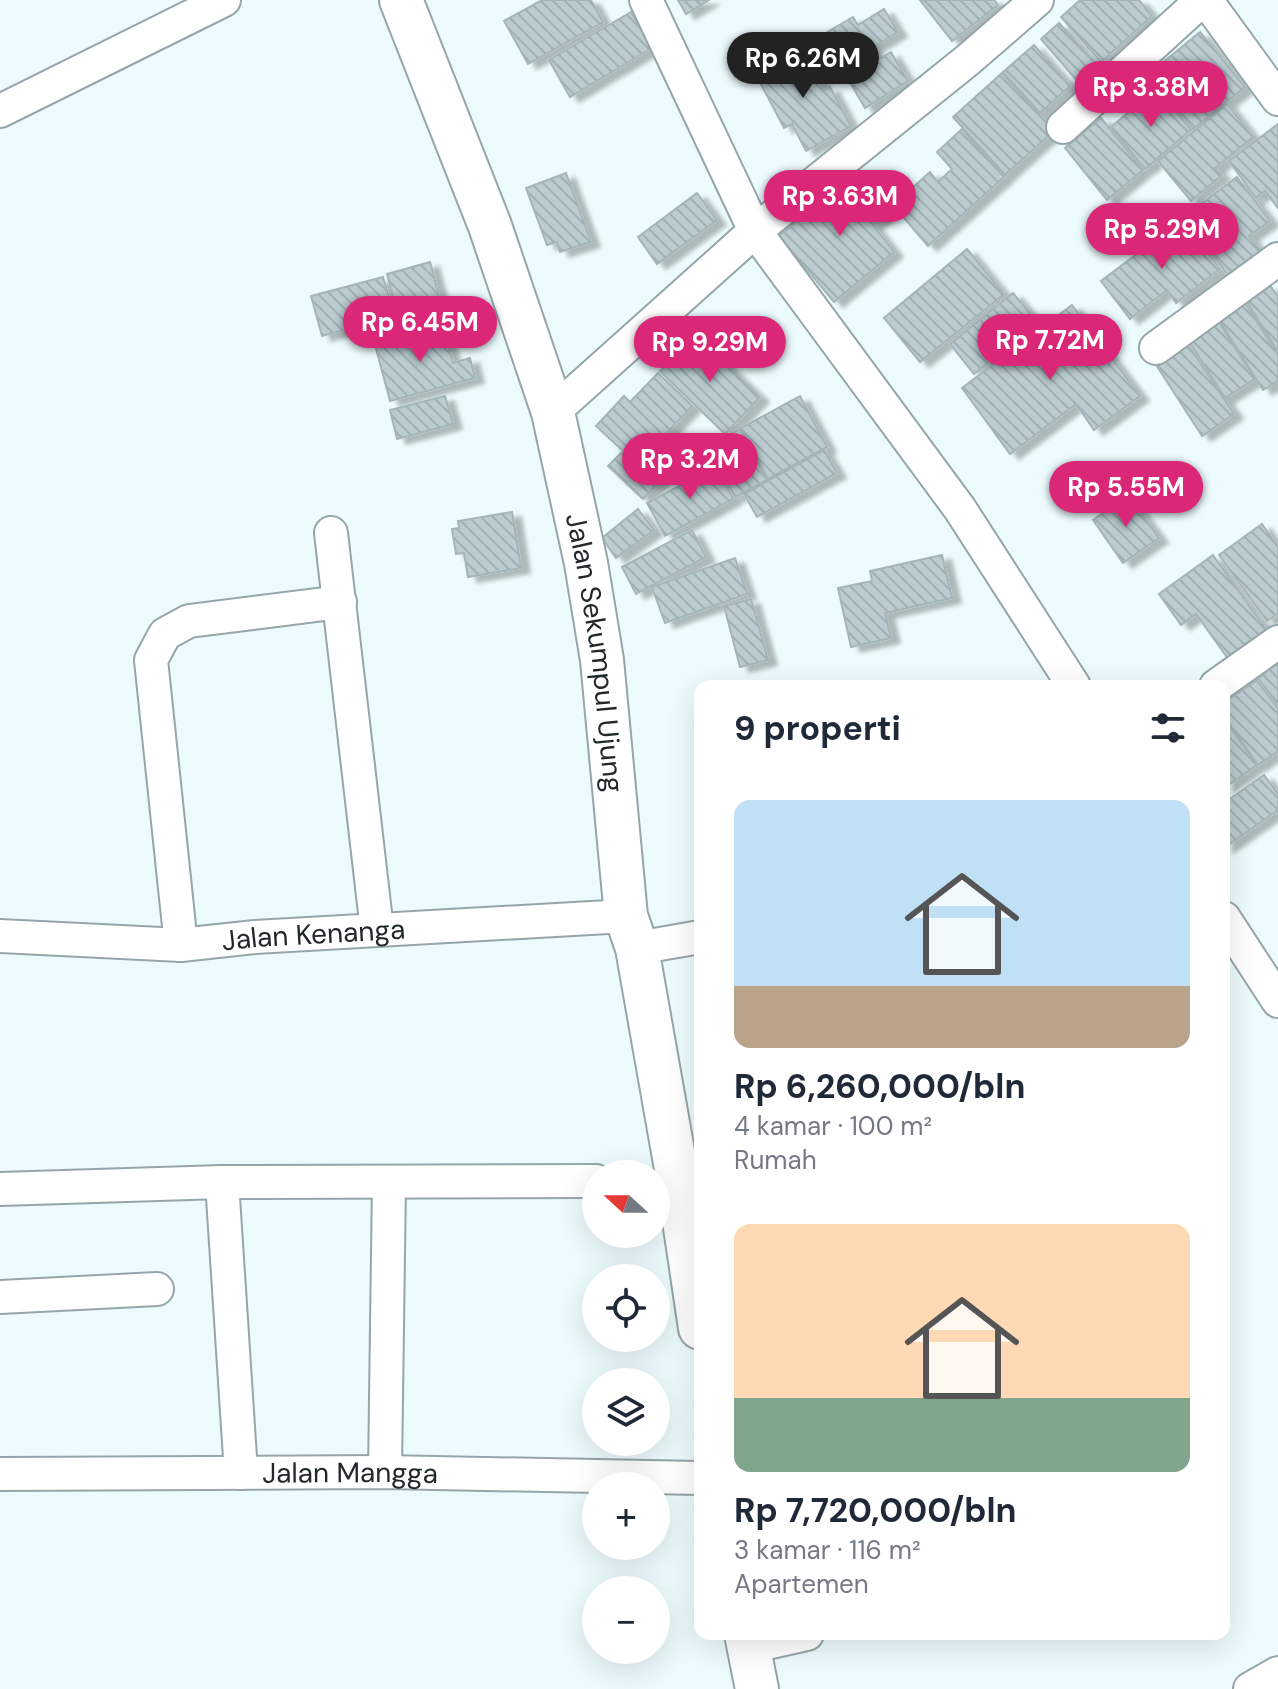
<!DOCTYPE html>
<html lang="id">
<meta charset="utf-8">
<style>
body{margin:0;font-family:"DM Sans",sans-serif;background:#f2f2f3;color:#1f2937;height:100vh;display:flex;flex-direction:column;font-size:30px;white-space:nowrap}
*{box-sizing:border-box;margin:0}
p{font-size:26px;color:#747a83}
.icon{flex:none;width:44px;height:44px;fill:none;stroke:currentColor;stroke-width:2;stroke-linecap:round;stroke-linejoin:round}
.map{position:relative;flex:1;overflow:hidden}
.drawer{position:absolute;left:694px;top:680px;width:536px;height:960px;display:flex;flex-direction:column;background:#fff;border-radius:16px;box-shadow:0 8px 32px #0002}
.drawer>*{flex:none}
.needle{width:52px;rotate:291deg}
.controls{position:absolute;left:582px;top:1160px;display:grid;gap:16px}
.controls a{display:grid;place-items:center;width:88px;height:88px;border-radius:50%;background:#fff;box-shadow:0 8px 32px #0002;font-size:40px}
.price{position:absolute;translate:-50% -68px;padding:0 18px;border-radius:28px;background:#db2777;color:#fff;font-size:26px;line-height:52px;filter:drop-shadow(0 2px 4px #0008)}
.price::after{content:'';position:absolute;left:50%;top:48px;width:24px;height:18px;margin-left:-12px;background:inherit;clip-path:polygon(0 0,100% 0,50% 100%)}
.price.active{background:#222;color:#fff}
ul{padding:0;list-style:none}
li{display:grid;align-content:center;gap:16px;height:424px;padding:0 40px}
li span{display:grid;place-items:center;height:248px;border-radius:16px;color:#555}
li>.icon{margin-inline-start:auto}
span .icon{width:144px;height:144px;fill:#fffc;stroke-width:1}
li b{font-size:34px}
h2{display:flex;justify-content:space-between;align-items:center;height:96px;padding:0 40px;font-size:34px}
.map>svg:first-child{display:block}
.building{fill:url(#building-back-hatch);stroke:#a4b5b9;stroke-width:2;filter:url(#shadow)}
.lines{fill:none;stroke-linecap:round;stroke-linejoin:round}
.minor-casing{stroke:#95a6aa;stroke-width:36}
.major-casing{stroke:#95a6aa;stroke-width:46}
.minor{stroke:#fff;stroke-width:32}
.major{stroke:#fff;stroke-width:42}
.labels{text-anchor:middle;stroke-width:7;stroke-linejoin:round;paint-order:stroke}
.street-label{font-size:28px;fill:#21282a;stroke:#fff}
</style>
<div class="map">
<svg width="1278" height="1689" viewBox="0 0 1278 1689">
<defs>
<pattern id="building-back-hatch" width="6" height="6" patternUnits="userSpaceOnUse" patternTransform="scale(2)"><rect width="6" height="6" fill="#bbcdd1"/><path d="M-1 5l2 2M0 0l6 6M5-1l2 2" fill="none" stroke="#a0b0b4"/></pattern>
<filter id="shadow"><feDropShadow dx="9" dy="5" stdDeviation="2" flood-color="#0004"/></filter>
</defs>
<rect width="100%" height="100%" fill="#ecfbfe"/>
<g class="building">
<path d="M542,0H591L603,22L528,64L504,21Z"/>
<path d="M678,0H709L686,14Z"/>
<path d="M920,0H994L998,5L952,41Z"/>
<path d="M1080,0H1139L1152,16L1101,62L1061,17Z"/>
<path d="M884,9L898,32L872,48L879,59L891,52L908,81L865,108L822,35L853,17L858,25Z"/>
<path d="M631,12L652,48L570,97L549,60Z"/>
<path d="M1059,23L1097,65L1078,82L1041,39Z"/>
<path d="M1200,32L1245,87L1193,129L1149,74Z"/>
<path d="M1034,45L1070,86L1040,113L1003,72Z"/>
<path d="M802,48L824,90L830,87L851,126L806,151L792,124L784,128L755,73Z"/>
<path d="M1002,73L1054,131L1005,175L953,117Z"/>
<path d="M1157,89L1191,130L1145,169L1111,127Z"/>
<path d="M1227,104L1253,137L1215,168L1222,175L1191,201L1158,161Z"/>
<path d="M1101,118L1143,170L1107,200L1065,148Z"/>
<path d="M1278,124V208L1265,191L1256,198L1229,161Z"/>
<path d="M962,129L1004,177L928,246L893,205L930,172L938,182L952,169L937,152Z"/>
<path d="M566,173L591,242L560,252L557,242L547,245L526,188Z"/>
<path d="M855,173L888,213L873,225L894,252L834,302L779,236Z"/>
<path d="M1237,177L1270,221L1249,236L1263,255L1231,279L1185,216Z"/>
<path d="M697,193L717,220L657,264L638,237Z"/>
<path d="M1183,219L1220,269L1176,303L1167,290L1130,319L1101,281Z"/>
<path d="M967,249L1004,294L920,362L884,318Z"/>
<path d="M430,262L439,296L396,308L387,274Z"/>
<path d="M383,277L394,316L322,336L311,296Z"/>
<path d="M1270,285L1278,297V352L1246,300Z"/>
<path d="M1013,293L1037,322L974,374L950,344Z"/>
<path d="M1244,301L1278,355V381L1263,390L1218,318Z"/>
<path d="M1072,305L1140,396L1094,430L1076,404L1010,454L962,388Z"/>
<path d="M439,306L444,323L377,341L372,324Z"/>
<path d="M1217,319L1255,379L1225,398L1187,338Z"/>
<path d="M443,326L453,363L470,358L475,378L390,401L375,345Z"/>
<path d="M696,335L760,397L725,434L660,371Z"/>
<path d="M1184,339L1234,414L1202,436L1153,360Z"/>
<path d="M658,373L692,406L664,436L685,455L643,499L608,466L623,451L596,426L624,396L630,402Z"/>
<path d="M445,396L453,424L397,439L390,410Z"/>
<path d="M800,396L827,447L768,479L741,428Z"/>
<path d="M740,429L767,480L735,497L708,446Z"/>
<path d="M824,450L837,473L757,517L744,494Z"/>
<path d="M716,466L733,499L665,536L647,503Z"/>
<path d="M1128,495L1159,538L1123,563L1093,520Z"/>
<path d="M638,509L654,530L616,558L602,538Z"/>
<path d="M512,512L521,568L468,577L464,553L456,554L452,529L459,528L458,521Z"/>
<path d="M1262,524L1278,547V613L1267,621L1219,555Z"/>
<path d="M692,530L706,557L636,594L622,567Z"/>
<path d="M942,555L952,598L885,613L891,638L851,647L838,588L872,581L870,571Z"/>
<path d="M1213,555L1268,632L1229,660L1196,614L1181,625L1159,594Z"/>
<path d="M735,558L747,594L665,623L652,587Z"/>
<path d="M751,599L768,660L740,667L724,606Z"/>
<path d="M1278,663V705L1258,678Z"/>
<path d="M1257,680L1278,709V751L1258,765L1224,716V703Z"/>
<path d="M1224,719L1257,765L1224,788Z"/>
<path d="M1264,775L1278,794V810L1224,848V803Z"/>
</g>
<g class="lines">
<defs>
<g id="minor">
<path d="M646,0L755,231L960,509L1074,686"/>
<path d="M1206,0L1278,99"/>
<path d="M0,111L224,0"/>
<path d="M1063,127L1202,0"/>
<path d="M1156,348L1278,259"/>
<path d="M553,412L755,231L969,59L1037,0"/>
<path d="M331,533L377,930"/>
<path d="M1216,686L1278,642"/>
<path d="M1224,918L1278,1001"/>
<path id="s1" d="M0,936L181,945L255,937L626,916"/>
<path d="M181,945L151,660L165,634L189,621L340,602"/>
<path d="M637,948L700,937"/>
<path d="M222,1182L241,1473"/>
<path d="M0,1189L222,1182L596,1181"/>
<path d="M0,1297L157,1289"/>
<path d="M385,1472L389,1182"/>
<path id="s2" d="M0,1474L385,1472L700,1478"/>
<path d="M749,1647L807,1634"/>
<path d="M1250,1689L1278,1673"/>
</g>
<g id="major">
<path id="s3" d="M401,0L490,226L553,412L586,563L602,660L626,916L637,948L678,1180L700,1328"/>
<path d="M746,1634L757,1689"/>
</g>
</defs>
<use href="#minor" class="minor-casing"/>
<use href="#major" class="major-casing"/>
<use href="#minor" class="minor"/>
<use href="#major" class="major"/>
</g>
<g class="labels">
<g class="street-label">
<text dy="10" stroke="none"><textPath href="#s3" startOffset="684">Jalan Sekumpul Ujung</textPath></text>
<text dy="10" stroke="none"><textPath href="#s1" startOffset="314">Jalan Kenanga</textPath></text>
<text dy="10" stroke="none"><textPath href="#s2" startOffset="350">Jalan Mangga</textPath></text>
</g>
</g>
</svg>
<div class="controls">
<a><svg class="needle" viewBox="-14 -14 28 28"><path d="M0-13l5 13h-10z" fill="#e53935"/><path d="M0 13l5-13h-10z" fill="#747a83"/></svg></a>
<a><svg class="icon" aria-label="locate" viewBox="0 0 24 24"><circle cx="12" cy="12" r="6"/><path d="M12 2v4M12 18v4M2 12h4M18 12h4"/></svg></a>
<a><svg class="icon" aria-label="layers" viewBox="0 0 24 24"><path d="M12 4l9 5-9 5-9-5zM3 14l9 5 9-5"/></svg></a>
<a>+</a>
<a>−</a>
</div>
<b class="price active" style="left:803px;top:100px">Rp 6.26M</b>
<b class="price" style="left:1151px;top:129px">Rp 3.38M</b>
<b class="price" style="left:840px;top:238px">Rp 3.63M</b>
<b class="price" style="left:1162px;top:271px">Rp 5.29M</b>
<b class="price" style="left:420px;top:364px">Rp 6.45M</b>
<b class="price" style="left:1050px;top:382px">Rp 7.72M</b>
<b class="price" style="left:710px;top:384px">Rp 9.29M</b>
<b class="price" style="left:690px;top:501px">Rp 3.2M</b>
<b class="price" style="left:1126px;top:529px">Rp 5.55M</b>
<section class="drawer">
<h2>9 properti<svg class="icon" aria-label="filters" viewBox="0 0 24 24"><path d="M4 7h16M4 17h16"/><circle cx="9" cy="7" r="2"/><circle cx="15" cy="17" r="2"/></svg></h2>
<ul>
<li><span style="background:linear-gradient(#bfe0f5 75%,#b9a48a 0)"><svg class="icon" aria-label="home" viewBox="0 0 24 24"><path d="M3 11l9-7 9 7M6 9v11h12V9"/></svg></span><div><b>Rp 6,260,000/bln</b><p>4 kamar · 100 m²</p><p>Rumah</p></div></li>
<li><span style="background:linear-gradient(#ffd9b3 70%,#7fa58c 0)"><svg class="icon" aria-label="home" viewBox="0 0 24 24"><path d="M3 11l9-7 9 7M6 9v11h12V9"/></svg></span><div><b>Rp 7,720,000/bln</b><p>3 kamar · 116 m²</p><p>Apartemen</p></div></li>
</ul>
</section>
</div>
